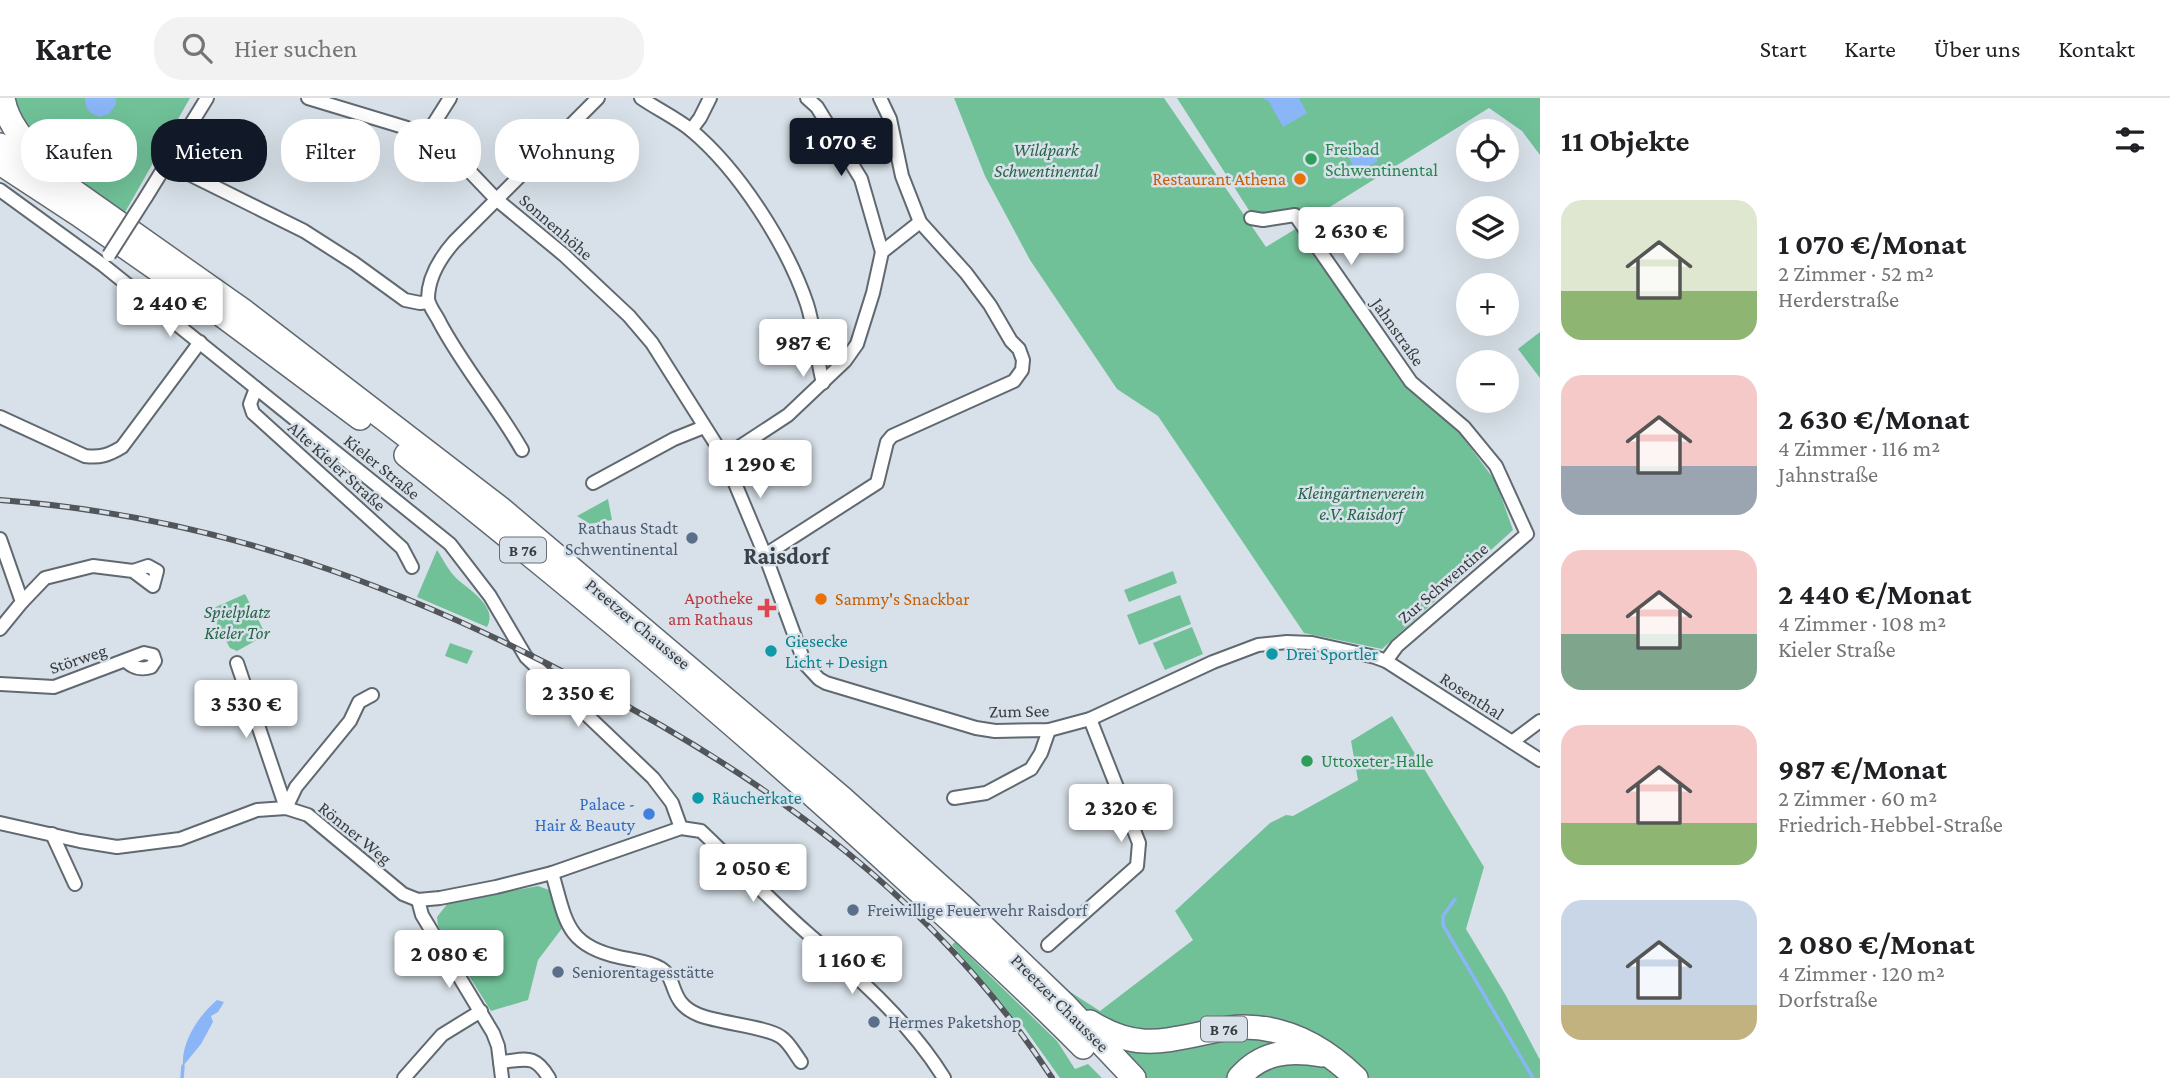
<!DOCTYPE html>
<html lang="de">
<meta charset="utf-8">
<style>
body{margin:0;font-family:"Crimson Pro",serif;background:#f2f2f2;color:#202124;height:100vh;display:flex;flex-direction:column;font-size:26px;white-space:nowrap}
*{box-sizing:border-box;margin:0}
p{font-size:23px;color:#757577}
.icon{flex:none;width:38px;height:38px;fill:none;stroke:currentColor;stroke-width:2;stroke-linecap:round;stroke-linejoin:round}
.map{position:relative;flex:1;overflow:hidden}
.panel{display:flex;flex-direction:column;background:#fff;width:630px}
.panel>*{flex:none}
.hud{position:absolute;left:21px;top:21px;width:665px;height:63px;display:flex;gap:14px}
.fabs{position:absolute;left:1456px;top:21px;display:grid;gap:14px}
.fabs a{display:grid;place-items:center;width:63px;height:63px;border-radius:50%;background:#fff;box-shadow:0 7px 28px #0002;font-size:35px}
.price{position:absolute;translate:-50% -60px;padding:0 16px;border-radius:7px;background:#fff;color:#222;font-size:23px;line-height:46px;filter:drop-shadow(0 2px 4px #0008)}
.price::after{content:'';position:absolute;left:50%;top:42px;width:21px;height:16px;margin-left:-10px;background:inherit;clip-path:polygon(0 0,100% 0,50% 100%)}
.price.selected{background:#111827;color:#fff}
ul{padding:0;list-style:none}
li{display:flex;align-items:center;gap:21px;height:175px;padding:0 21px}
li span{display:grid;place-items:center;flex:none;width:196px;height:140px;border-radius:21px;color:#555}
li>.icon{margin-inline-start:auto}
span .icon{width:84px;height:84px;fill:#fffc;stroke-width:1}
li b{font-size:30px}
h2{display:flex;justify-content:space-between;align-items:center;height:84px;padding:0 21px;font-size:30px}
.pill{padding:0 24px;border-radius:28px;background:#fff;box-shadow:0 7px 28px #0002;font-size:24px;line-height:63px}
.pill.selected{background:#111827;color:#fff}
header{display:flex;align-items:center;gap:42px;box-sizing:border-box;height:98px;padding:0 35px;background:#fff;border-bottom:2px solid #e0e0e0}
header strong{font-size:33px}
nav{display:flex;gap:38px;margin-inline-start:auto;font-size:24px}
.search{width:490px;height:63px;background:#f2f2f2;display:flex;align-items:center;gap:18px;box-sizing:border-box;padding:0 24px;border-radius:28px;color:#757577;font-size:26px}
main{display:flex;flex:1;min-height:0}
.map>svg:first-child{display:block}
.green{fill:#70c198}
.water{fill:#8ab5f6}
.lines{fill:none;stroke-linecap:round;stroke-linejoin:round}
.stream{stroke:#8ab5f6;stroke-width:3.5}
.street-casing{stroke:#616970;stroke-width:16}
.highway-casing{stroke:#616970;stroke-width:26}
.street{stroke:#fff;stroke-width:12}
.highway{stroke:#fff;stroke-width:23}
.rail-casing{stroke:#525559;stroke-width:6}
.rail{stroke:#d8e1e9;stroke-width:3.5;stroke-dasharray:10;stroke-linecap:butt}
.street-bridge-casing{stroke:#616970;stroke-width:16;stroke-linecap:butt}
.street-bridge{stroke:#fff;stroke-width:12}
.leisure-dot{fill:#2e9e5b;stroke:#d8e1e9;stroke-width:2.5}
.food-dot{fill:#e8710a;stroke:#d8e1e9;stroke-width:2.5}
.service-dot{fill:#5c6f8a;stroke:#d8e1e9;stroke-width:2.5}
.health-dot{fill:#e0444e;stroke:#d8e1e9;stroke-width:2.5}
.culture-dot{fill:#0f9aa8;stroke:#d8e1e9;stroke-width:2.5}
.shop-dot{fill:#3f7fe0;stroke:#d8e1e9;stroke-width:2.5}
.labels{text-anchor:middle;stroke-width:5;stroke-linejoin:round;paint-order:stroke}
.shield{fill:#d8e1e9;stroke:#696e72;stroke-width:2}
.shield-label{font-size:16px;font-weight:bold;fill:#393c3f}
.leisure-label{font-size:18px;fill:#27864d;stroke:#d8e1e9;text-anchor:start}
.park-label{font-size:18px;font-style:italic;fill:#266548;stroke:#d8e1e9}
.food-label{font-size:18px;fill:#c56008;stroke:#d8e1e9;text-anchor:end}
.street-label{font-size:18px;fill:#393c3f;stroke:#d8e1e9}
.service-label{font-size:18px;fill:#4e5e75;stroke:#d8e1e9;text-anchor:start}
.health-label{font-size:18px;fill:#be3a42;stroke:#d8e1e9;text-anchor:end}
.culture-label{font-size:18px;fill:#0d838f;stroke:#d8e1e9;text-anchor:start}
.shop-label{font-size:18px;fill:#366cbe;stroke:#d8e1e9;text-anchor:end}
.district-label{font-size:24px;font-weight:bold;fill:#394147;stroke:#d8e1e9}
</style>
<header>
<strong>Karte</strong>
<div class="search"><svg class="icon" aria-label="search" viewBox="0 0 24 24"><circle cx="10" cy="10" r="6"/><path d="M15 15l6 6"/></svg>Hier suchen</div>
<nav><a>Start</a><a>Karte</a><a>Über uns</a><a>Kontakt</a></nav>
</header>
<main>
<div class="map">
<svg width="1540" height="980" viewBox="0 0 1540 980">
<rect width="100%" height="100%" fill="#d8e1e9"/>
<g class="green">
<path d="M9,0H190L124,116L72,80L31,46Z"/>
<path d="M954,0H1164L1266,149L1297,130L1402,282L1459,334L1496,384L1513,432L1382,551L1304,535L1158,318L1117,291L1030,162L985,78Z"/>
<path d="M1177,0H1540V57L1522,33L1489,10L1304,125L1252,117Z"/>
<path d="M1540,234V280L1518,251Z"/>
<path d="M608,401L612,422L590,426L577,418Z"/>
<path d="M437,452C443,461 448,472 456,480C468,491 499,509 487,529L417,499Z"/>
<path d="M1173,473L1177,485L1129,504L1124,492Z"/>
<path d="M245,496L266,537L237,553L230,550L209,512Z"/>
<path d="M1180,497L1191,526L1139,547L1127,517Z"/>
<path d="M1192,529L1203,556L1165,572L1153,545Z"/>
<path d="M450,545L473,553L467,566L445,558Z"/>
<path d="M1392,618L1484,769L1466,831L1505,896L1540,962V980H1369L1322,940L1150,937L1095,919L1064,890L1100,913L1193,842L1175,813L1270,725L1286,717L1293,718L1358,682L1351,643Z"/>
<path d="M538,788L552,793L563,829L538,862L528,902L491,913L438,828L437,819L448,805Z"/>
<path d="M955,844L1057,943L1075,971L1088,966L1102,980H1060L1023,928L1020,930L952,847Z"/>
<path d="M1225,936L1297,942L1232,980H1142L1115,942Z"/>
<path d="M1305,958L1350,980H1243Z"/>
</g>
<g class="water">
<path d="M85,0H116V6L109,16L99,19C89,15 85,11 85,0Z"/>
<path d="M1264,0H1299L1307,15L1283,29L1268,2L1266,3Z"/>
<path d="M1370,49L1378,63L1357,75L1349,60Z"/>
<path d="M217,902L224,904L218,914L211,918L213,924L201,946L183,968C181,944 199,917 217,902Z"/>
</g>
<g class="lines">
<g class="stream">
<path d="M1455,801L1443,818V827L1533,980"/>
<path d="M182,980L183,968"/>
</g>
<defs>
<g id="street">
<path d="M308,0L407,30L426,38L456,59L496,101L564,157L629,218L652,245L724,359L765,457L805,566L819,581L826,585L976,630L995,633L1049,632L1090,621L1213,564L1258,547L1287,544L1312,545L1375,559L1386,563L1540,662"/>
<path d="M641,0C657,11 676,20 691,32C739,72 787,147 807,206C815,231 816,258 823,285"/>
<path d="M807,0L817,9L861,81L882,154"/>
<path d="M691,32L700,20L710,0"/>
<path d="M426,38L450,0"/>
<path d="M181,72L304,133L354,165L405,202L420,205L428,204"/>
<path d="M0,92L103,167L450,446L490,498L526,559L653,680L672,705L681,730"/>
<path d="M146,99L207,0"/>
<path d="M1251,120L1263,122L1295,117L1411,284L1464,329L1496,368L1527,436L1397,548L1386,563"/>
<path d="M256,290L250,306L253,315L402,450L412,469"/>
<path d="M0,319L85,358C100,360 109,357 122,349L200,244"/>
<path d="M522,352C497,308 464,270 440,225C437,218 429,209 428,201C428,179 440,160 454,144L598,0"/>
<path d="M724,359L788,317L845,263L857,246L873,195L882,154L920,124"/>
<path d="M593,385L674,341L704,329"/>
<path d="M0,441L22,504L0,531"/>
<path d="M765,457L877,385L887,344L892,338L1014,283L1022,272L1023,262L1019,251L1011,243L990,207L966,175L920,124L902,78L890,21L880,0"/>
<path d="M22,504L45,480L93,468L133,473L153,488L157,473L148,468L133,473"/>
<path d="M237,565L286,710"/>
<path d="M0,586L54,589L144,555L153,557L155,563L151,569C142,572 133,570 126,563"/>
<path d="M1512,644L1540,623"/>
<path d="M954,700L986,695L1031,671L1041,655L1049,632"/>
<path d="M286,710L296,689L350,623L359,604L372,597"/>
<path d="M0,725L80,743L117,749L180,741L257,712L286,710L308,717L403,796L418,802L440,800L496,789L552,775L681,730L701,733C736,766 769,801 805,833C855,877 909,923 944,980"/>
<path d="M52,736L75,786"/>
<path d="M552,775C566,822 565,847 619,859C631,862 649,863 660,870C679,881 667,904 699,917C719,925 768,929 781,939C789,944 795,956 801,964"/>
<path d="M418,802L422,817L493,935L498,948L502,980"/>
<path d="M1048,847L1137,768L1139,745L1090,621"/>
<path d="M500,964C526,962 534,955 549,980"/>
<path d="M404,980L442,937L481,913"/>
</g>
<g id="highway">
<path d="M3,0C7,26 26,47 45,64"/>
<path d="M0,47L62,85L245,214L500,410L842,700L963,809L1064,906L1134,980"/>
<path d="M3,67L78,116L207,206L360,320"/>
<path d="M406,357C580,495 751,638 914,789C971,841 1029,894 1083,949"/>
<path d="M1090,924C1135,952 1160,944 1209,934C1219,932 1231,929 1241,929C1287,928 1324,949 1356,980"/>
<path d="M1239,980C1261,954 1289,951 1322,957"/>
</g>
</defs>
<use href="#street" class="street-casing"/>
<use href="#highway" class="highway-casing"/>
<use href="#street" class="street"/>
<use href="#highway" class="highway"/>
<defs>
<path id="rail" d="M0,402C212,418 402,487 588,587C772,684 937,803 1052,980"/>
</defs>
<use href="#rail" class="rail-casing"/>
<use href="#rail" class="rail"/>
<defs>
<path id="street-bridge" d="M109,157L146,99"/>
</defs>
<use href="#street-bridge" class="street-bridge-casing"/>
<use href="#street-bridge" class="street-bridge"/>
</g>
<g class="leisure-dot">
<circle cx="1311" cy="61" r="7"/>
<circle cx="1307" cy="663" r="7"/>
</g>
<g class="food-dot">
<circle cx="1300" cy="81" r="7"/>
<circle cx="821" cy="501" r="7"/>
</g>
<g class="service-dot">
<circle cx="692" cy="440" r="7"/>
<circle cx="853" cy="812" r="7"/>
<circle cx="558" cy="874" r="7"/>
<circle cx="874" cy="924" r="7"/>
</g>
<path class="health-dot" d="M763.5 499.5h7v7h7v7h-7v7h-7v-7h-7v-7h7z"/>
<g class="culture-dot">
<circle cx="771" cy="553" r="7"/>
<circle cx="1272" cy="556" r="7"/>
<circle cx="698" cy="700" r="7"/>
</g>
<circle class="shop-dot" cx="649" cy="716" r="7"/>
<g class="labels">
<g class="shield">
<rect x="500" y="439.5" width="46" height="25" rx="5"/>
<rect x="1201" y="918.5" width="46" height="25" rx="5"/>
</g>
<g class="shield-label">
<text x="523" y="458">B 76</text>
<text x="1224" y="937">B 76</text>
</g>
<g class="leisure-label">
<text x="1325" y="57">Freibad<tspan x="1325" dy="21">Schwentinental</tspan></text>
<text x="1321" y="669">Uttoxeter-Halle</text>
</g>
<g class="park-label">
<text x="1046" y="58">Wildpark<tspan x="1046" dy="21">Schwentinental</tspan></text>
<text x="1361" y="401">Kleingärtnerverein<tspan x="1361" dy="21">e.V. Raisdorf</tspan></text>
<text x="237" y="520">Spielplatz<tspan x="237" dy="21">Kieler Tor</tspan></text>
</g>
<g class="food-label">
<text x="1286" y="87">Restaurant Athena</text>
<text x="835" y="507" text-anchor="start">Sammy's Snackbar</text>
</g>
<g class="street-label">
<text transform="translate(556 129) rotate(41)" y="6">Sonnenhöhe</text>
<text transform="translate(1398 234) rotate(55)" y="6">Jahnstraße</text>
<text transform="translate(337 368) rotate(42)" y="6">Alte Kieler Straße</text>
<text transform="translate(382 369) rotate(39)" y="6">Kieler Straße</text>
<text transform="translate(1443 485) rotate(-41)" y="6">Zur Schwentine</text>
<text transform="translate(638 526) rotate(40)" y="6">Preetzer Chaussee</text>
<text transform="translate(78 561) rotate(-19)" y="6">Störweg</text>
<text transform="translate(1472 598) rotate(33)" y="6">Rosenthal</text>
<text transform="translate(1019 613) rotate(-1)" y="6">Zum See</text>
<text transform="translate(355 735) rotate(39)" y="6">Rönner Weg</text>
<text transform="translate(1060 905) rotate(45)" y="6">Preetzer Chaussee</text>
</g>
<g class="service-label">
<text x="678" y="436" text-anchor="end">Rathaus Stadt<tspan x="678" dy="21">Schwentinental</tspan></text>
<text x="867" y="818">Freiwillige Feuerwehr Raisdorf</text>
<text x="572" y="880">Seniorentagesstätte</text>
<text x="888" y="930">Hermes Paketshop</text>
</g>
<g class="health-label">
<text x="753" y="506">Apotheke<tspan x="753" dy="21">am Rathaus</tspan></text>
</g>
<g class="culture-label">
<text x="785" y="549">Giesecke<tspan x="785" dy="21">Licht + Design</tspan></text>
<text x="1286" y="562">Drei Sportler</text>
<text x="712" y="706">Räucherkate</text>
</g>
<g class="shop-label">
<text x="635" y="712">Palace -<tspan x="635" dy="21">Hair &amp; Beauty</tspan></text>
</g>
<g class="district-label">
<text x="786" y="466">Raisdorf</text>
</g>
</g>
</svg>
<div class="fabs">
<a><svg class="icon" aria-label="locate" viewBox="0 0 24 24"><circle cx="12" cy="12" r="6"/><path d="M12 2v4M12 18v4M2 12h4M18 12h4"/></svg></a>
<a><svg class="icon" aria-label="layers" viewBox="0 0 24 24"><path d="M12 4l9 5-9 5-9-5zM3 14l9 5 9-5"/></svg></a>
<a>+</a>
<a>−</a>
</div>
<b class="price selected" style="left:841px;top:80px">1 070 €</b>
<b class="price" style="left:1351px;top:169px">2 630 €</b>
<b class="price" style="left:170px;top:241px">2 440 €</b>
<b class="price" style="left:803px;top:281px">987 €</b>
<b class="price" style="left:760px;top:402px">1 290 €</b>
<b class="price" style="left:578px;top:631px">2 350 €</b>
<b class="price" style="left:246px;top:642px">3 530 €</b>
<b class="price" style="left:1121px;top:746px">2 320 €</b>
<b class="price" style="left:753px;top:806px">2 050 €</b>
<b class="price" style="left:449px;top:892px">2 080 €</b>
<b class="price" style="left:852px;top:898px">1 160 €</b>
<div class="hud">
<a class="pill">Kaufen</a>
<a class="pill selected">Mieten</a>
<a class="pill">Filter</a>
<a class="pill">Neu</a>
<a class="pill">Wohnung</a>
</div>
</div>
<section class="panel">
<h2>11 Objekte<svg class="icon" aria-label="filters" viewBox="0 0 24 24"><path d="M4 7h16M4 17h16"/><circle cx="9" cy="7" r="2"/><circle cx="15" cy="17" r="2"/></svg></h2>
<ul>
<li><span style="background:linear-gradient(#dfe7d0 65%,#8fb573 0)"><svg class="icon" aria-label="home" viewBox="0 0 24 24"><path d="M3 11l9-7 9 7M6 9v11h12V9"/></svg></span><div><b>1 070 €/Monat</b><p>2 Zimmer · 52 m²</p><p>Herderstraße</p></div></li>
<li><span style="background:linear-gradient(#f6c9c9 65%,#9aa5b1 0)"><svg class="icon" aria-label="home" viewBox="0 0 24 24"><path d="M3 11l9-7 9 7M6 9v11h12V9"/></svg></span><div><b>2 630 €/Monat</b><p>4 Zimmer · 116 m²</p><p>Jahnstraße</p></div></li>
<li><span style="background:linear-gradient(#f6c9c9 60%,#7fa58c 0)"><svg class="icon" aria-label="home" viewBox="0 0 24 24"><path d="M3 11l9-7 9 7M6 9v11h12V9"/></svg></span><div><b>2 440 €/Monat</b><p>4 Zimmer · 108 m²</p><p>Kieler Straße</p></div></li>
<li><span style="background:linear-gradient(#f6c9c9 70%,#8fb573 0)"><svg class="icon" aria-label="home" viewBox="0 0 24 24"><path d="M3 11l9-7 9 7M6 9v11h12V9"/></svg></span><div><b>987 €/Monat</b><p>2 Zimmer · 60 m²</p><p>Friedrich-Hebbel-Straße</p></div></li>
<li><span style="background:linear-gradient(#c9d6e8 75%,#c2b280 0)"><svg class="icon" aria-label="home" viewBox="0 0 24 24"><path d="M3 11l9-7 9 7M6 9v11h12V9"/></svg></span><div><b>2 080 €/Monat</b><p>4 Zimmer · 120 m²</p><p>Dorfstraße</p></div></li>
</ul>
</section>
</main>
